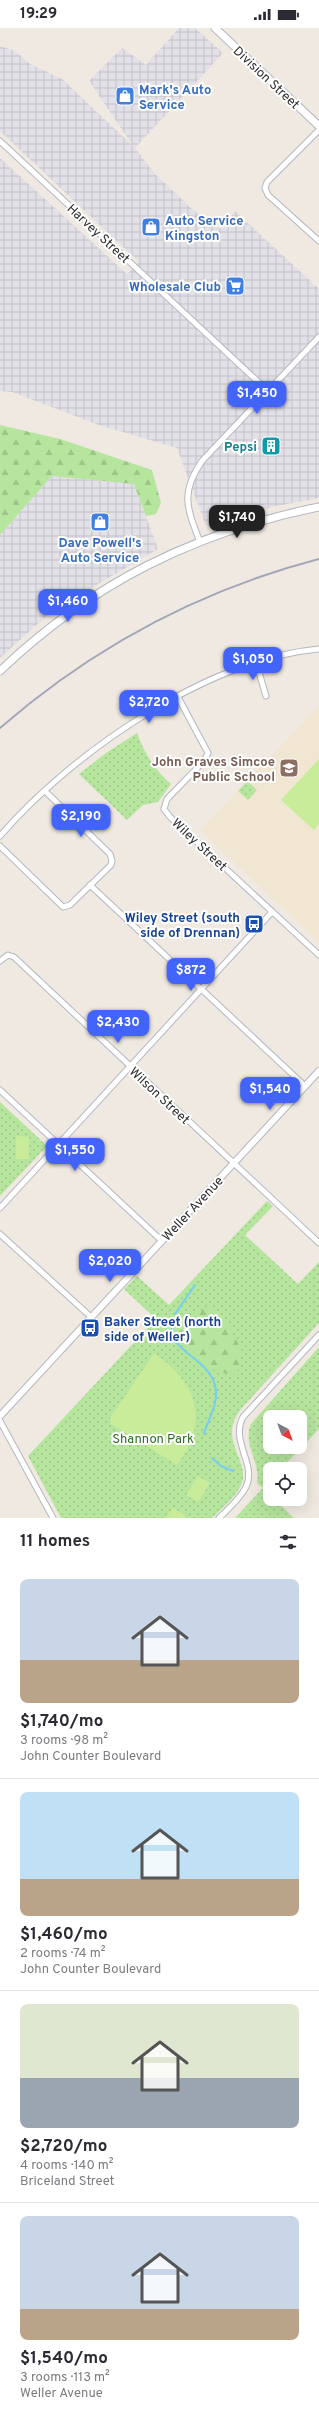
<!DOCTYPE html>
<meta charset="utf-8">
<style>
body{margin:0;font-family:Overpass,sans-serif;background:#f2f2f3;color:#2b2b33;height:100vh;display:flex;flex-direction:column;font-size:15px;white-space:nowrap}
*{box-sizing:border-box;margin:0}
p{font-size:13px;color:#7c7c81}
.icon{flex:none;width:22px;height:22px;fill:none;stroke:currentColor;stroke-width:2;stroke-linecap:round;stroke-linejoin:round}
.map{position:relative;height:1490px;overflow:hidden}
.drawer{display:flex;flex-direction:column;background:#fff;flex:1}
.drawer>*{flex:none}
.needle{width:26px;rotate:139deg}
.buttons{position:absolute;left:263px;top:1382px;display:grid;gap:8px}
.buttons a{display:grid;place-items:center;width:44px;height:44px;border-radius:8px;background:#fff;box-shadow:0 4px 16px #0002;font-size:20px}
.price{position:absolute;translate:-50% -34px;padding:0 9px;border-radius:8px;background:#4264fb;color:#fff;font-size:13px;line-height:26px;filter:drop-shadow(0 1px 2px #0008)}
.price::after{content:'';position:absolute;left:50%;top:24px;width:12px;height:9px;margin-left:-6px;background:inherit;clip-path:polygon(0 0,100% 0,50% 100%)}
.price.on{background:#222;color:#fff}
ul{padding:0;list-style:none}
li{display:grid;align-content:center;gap:8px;height:212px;padding:0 20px}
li+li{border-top:1px solid #e1e1e2}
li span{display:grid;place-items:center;height:124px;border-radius:8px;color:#555}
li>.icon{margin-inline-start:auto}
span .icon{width:72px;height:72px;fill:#fffc;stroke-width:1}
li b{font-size:17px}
h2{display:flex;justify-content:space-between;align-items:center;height:48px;padding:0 20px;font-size:17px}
.status{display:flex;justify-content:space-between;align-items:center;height:28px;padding:0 20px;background:#fff;direction:ltr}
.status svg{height:11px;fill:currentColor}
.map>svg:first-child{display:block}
.industrial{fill:url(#industrial-grid)}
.education{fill:#f0e6d1}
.green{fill:url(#green-dots);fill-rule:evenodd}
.forest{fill:url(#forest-firs)}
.pitch{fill:#c9ec9a}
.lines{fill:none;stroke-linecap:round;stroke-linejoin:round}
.stream{stroke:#75cff0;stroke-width:2}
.minor-casing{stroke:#b4b7c1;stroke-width:7}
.tertiary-casing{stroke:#b4b7c1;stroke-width:8}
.secondary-casing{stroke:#b4b7c1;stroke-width:9}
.minor{stroke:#fff;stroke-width:5}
.tertiary{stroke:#fff;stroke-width:6}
.secondary{stroke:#fff;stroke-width:7}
.rail{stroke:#a3a6b8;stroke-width:2}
.labels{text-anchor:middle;stroke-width:4;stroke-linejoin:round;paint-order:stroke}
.street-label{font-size:13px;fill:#2e2e2e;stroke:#fff}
.shop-label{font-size:13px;font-weight:bold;fill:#366cbe;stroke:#fff;text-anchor:start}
.culture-label{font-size:13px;font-weight:bold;fill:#0d838f;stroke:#fff;text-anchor:end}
.education-label{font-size:13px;font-weight:bold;fill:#785e54;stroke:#fff;text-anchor:end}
.transit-label{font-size:13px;font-weight:bold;fill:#164399;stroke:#fff;text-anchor:end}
.park-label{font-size:13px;fill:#2c6e1b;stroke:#fff}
</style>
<div class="status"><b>19:29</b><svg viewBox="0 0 49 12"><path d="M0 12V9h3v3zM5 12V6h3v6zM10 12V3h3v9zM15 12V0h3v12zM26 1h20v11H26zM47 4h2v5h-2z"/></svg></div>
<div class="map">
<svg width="319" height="1490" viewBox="0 0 319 1490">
<defs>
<pattern id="industrial-grid" width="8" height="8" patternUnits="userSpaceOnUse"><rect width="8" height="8" fill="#e3e1e8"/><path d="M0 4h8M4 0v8" fill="none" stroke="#c3c1c7"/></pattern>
<pattern id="green-dots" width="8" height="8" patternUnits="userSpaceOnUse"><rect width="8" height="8" fill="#b6e59e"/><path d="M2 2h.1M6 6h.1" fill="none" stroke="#9dc588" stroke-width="1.8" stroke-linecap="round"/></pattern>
<pattern id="forest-firs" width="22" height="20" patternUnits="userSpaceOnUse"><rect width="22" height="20" fill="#b6e59e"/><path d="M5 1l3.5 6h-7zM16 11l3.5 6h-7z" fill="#9dc588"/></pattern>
</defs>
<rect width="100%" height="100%" fill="#efe9e1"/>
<g class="industrial">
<path d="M179,0H195L223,25L135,120L154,145L192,181L221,201L235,183L319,261V470L272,479L206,498L177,420L99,397L12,364L0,363V130L127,246L139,234L0,103V18L15,23L30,36L62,51L133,118L89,53L122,20L146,37Z"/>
<path d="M52,448L134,456L158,521L52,583L0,630V507Z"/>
</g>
<path class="education" d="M319,678V914L200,802Z"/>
<g class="green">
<path d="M137,705C143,723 156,744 171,756L158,774L143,777L127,792L79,746L106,725Z"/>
<path d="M247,753L257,762L248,772L238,763Z"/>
<path d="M0,1074L47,1118L0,1168Z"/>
<path d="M267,1173L273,1178L245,1207L298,1256L319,1234V1295L241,1381C216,1414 252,1432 241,1457C235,1470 222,1480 212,1490H61L28,1428L156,1291L124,1261L137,1248L169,1277Z"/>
<path d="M319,1319V1401L281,1441H270V1453L263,1460L270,1467V1471H274L294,1490H235L263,1460L257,1455C261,1435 242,1415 251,1396ZM270,1389H300V1419H270Z"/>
</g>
<g class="forest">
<path d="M0,397L60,411L152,442L161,475L156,486L146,488L134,456L52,448L0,507Z"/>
<path d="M212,1278L227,1295L242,1323L237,1347C198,1342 196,1332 171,1304L184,1291Z"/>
</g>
<g class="pitch">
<path d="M319,731V796L314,802L281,772Z"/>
<path d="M16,1108L29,1109V1131H16Z"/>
<path d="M154,1325C197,1354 210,1393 177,1437L111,1396L110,1390Z"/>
<path d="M198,1448L210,1455L198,1474L186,1467Z"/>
<path d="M173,1480L185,1487L186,1490H165Z"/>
</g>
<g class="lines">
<g class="stream">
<path d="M175,1286L195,1257"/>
<path d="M172,1297C167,1325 215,1331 216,1364C217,1378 208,1392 204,1406"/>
<path d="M212,1430L221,1438L233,1443"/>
</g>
<defs>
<g id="minor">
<path d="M319,102L267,154L265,160L268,167L319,213"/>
<path d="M0,113L268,363"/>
<path d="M200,514C187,480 180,465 202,433L319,309"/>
<path d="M256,634L266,668"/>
<path d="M178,669L208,725L204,733L167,771L164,781L170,789L319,927"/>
<path d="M0,808C73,724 206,632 319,621"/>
<path d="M0,818L63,879L70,877L111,837L112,833L110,826L45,763"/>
<path d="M90,857L305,1058"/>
<path d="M0,933L8,927L14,929L319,1215"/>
<path d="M0,1062L162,1213"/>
<path d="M0,1180L272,884"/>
<path d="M0,1206L91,1289"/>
<path d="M0,1393L53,1490"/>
<path d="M219,1490C228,1481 240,1471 246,1459C257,1436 230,1414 243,1389L319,1307"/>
</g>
<path id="tertiary" d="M0,1388L319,1043"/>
<g id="secondary">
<path d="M215,0L319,98"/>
<path d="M0,643C92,555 195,504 319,479"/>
</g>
</defs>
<use href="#minor" class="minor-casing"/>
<use href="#tertiary" class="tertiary-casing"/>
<use href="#secondary" class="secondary-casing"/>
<use href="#minor" class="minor"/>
<use href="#tertiary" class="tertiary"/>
<use href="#secondary" class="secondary"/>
<path class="rail" d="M0,700C92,620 200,562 319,531"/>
</g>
<defs>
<symbol id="shop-square" viewBox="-11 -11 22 22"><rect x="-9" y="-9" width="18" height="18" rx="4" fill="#3f7fe0" stroke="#fff"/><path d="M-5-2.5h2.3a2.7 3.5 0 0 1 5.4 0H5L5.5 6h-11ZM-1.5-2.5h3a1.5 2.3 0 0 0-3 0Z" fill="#fff"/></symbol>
<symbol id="supermarket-square" viewBox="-11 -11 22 22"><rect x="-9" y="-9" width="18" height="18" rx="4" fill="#3f7fe0" stroke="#fff"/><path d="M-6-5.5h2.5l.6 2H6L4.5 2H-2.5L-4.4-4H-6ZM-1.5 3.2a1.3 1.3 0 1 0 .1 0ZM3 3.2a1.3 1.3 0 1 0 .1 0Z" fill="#fff"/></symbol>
<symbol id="building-square" viewBox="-11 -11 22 22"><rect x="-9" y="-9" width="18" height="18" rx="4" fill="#0f9aa8" stroke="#fff"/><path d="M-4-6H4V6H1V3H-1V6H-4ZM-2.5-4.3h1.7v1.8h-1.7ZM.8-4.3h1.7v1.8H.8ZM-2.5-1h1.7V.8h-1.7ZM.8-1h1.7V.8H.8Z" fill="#fff"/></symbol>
<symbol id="school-square" viewBox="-11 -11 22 22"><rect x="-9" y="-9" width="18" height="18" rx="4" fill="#8d6e63" stroke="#fff"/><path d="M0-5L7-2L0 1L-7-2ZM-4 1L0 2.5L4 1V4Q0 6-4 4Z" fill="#fff"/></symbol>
<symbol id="bus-square" viewBox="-11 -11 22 22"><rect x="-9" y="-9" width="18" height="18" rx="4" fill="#1a4fb4" stroke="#fff"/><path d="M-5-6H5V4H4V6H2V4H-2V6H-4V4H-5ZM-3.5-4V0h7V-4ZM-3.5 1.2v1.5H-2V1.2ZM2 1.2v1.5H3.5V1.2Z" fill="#fff"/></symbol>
</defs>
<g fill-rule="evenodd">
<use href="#shop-square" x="114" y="57" width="22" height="22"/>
<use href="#shop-square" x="140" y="188" width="22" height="22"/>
<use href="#supermarket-square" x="224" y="247" width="22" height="22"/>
<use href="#building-square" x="260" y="407" width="22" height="22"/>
<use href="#shop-square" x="89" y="483" width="22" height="22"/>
<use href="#school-square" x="278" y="729" width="22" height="22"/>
<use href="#bus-square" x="243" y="885" width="22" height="22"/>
<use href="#bus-square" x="79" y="1289" width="22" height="22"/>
</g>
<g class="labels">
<g class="street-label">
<text transform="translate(267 49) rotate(43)" y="5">Division Street</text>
<text transform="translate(99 205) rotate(43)" y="5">Harvey Street</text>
<text transform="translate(200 816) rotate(43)" y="5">Wiley Street</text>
<text transform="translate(160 1067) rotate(43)" y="5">Wilson Street</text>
<text transform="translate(192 1180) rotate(-47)" y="5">Weller Avenue</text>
</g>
<g class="shop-label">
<text x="139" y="66">Mark's Auto<tspan x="139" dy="15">Service</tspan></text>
<text x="165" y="197">Auto Service<tspan x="165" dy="15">Kingston</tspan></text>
<text x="221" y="263" text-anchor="end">Wholesale Club</text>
<text x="100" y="519" text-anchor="middle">Dave Powell's<tspan x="100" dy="15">Auto Service</tspan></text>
</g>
<g class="culture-label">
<text x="257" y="423">Pepsi</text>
</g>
<g class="education-label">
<text x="275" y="738">John Graves Simcoe<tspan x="275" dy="15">Public School</tspan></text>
</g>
<g class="transit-label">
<text x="240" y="894">Wiley Street (south<tspan x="240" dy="15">side of Drennan)</tspan></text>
<text x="104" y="1298" text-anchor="start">Baker Street (north<tspan x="104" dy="15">side of Weller)</tspan></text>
</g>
<g class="park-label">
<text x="153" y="1415">Shannon Park</text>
</g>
</g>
</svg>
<div class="buttons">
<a><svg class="needle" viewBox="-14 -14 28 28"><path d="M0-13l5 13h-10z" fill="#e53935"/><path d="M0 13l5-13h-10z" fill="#7c7c81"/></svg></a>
<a><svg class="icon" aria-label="locate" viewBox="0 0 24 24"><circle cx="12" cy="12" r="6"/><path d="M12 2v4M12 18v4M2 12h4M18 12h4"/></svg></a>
</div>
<b class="price" style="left:257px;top:387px">$1,450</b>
<b class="price on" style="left:237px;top:511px">$1,740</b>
<b class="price" style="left:68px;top:595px">$1,460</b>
<b class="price" style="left:253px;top:653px">$1,050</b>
<b class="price" style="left:149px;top:696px">$2,720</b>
<b class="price" style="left:81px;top:810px">$2,190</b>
<b class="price" style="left:191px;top:964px">$872</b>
<b class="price" style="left:118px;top:1016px">$2,430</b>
<b class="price" style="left:270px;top:1083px">$1,540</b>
<b class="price" style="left:75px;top:1144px">$1,550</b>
<b class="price" style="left:110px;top:1255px">$2,020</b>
</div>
<section class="drawer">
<h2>11 homes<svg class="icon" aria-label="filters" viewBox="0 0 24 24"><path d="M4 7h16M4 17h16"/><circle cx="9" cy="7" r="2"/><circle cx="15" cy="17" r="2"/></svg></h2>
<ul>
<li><span style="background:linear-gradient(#c9d6e8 65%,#b9a48a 0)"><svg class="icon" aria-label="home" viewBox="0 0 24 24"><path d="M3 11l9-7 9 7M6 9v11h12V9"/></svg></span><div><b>$1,740/mo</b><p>3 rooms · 98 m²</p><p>John Counter Boulevard</p></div></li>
<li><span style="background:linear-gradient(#bfe0f5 70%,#b9a48a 0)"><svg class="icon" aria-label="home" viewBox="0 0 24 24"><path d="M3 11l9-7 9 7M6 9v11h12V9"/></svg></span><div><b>$1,460/mo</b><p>2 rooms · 74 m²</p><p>John Counter Boulevard</p></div></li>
<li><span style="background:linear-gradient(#dfe7d0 60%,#9aa5b1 0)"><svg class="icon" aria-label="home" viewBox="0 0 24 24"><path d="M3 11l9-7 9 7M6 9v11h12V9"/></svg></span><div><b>$2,720/mo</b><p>4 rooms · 140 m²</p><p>Briceland Street</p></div></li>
<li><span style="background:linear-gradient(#c9d6e8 75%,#b9a48a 0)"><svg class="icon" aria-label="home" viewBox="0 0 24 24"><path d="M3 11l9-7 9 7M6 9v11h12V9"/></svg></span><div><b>$1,540/mo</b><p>3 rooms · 113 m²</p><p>Weller Avenue</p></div></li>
</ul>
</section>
